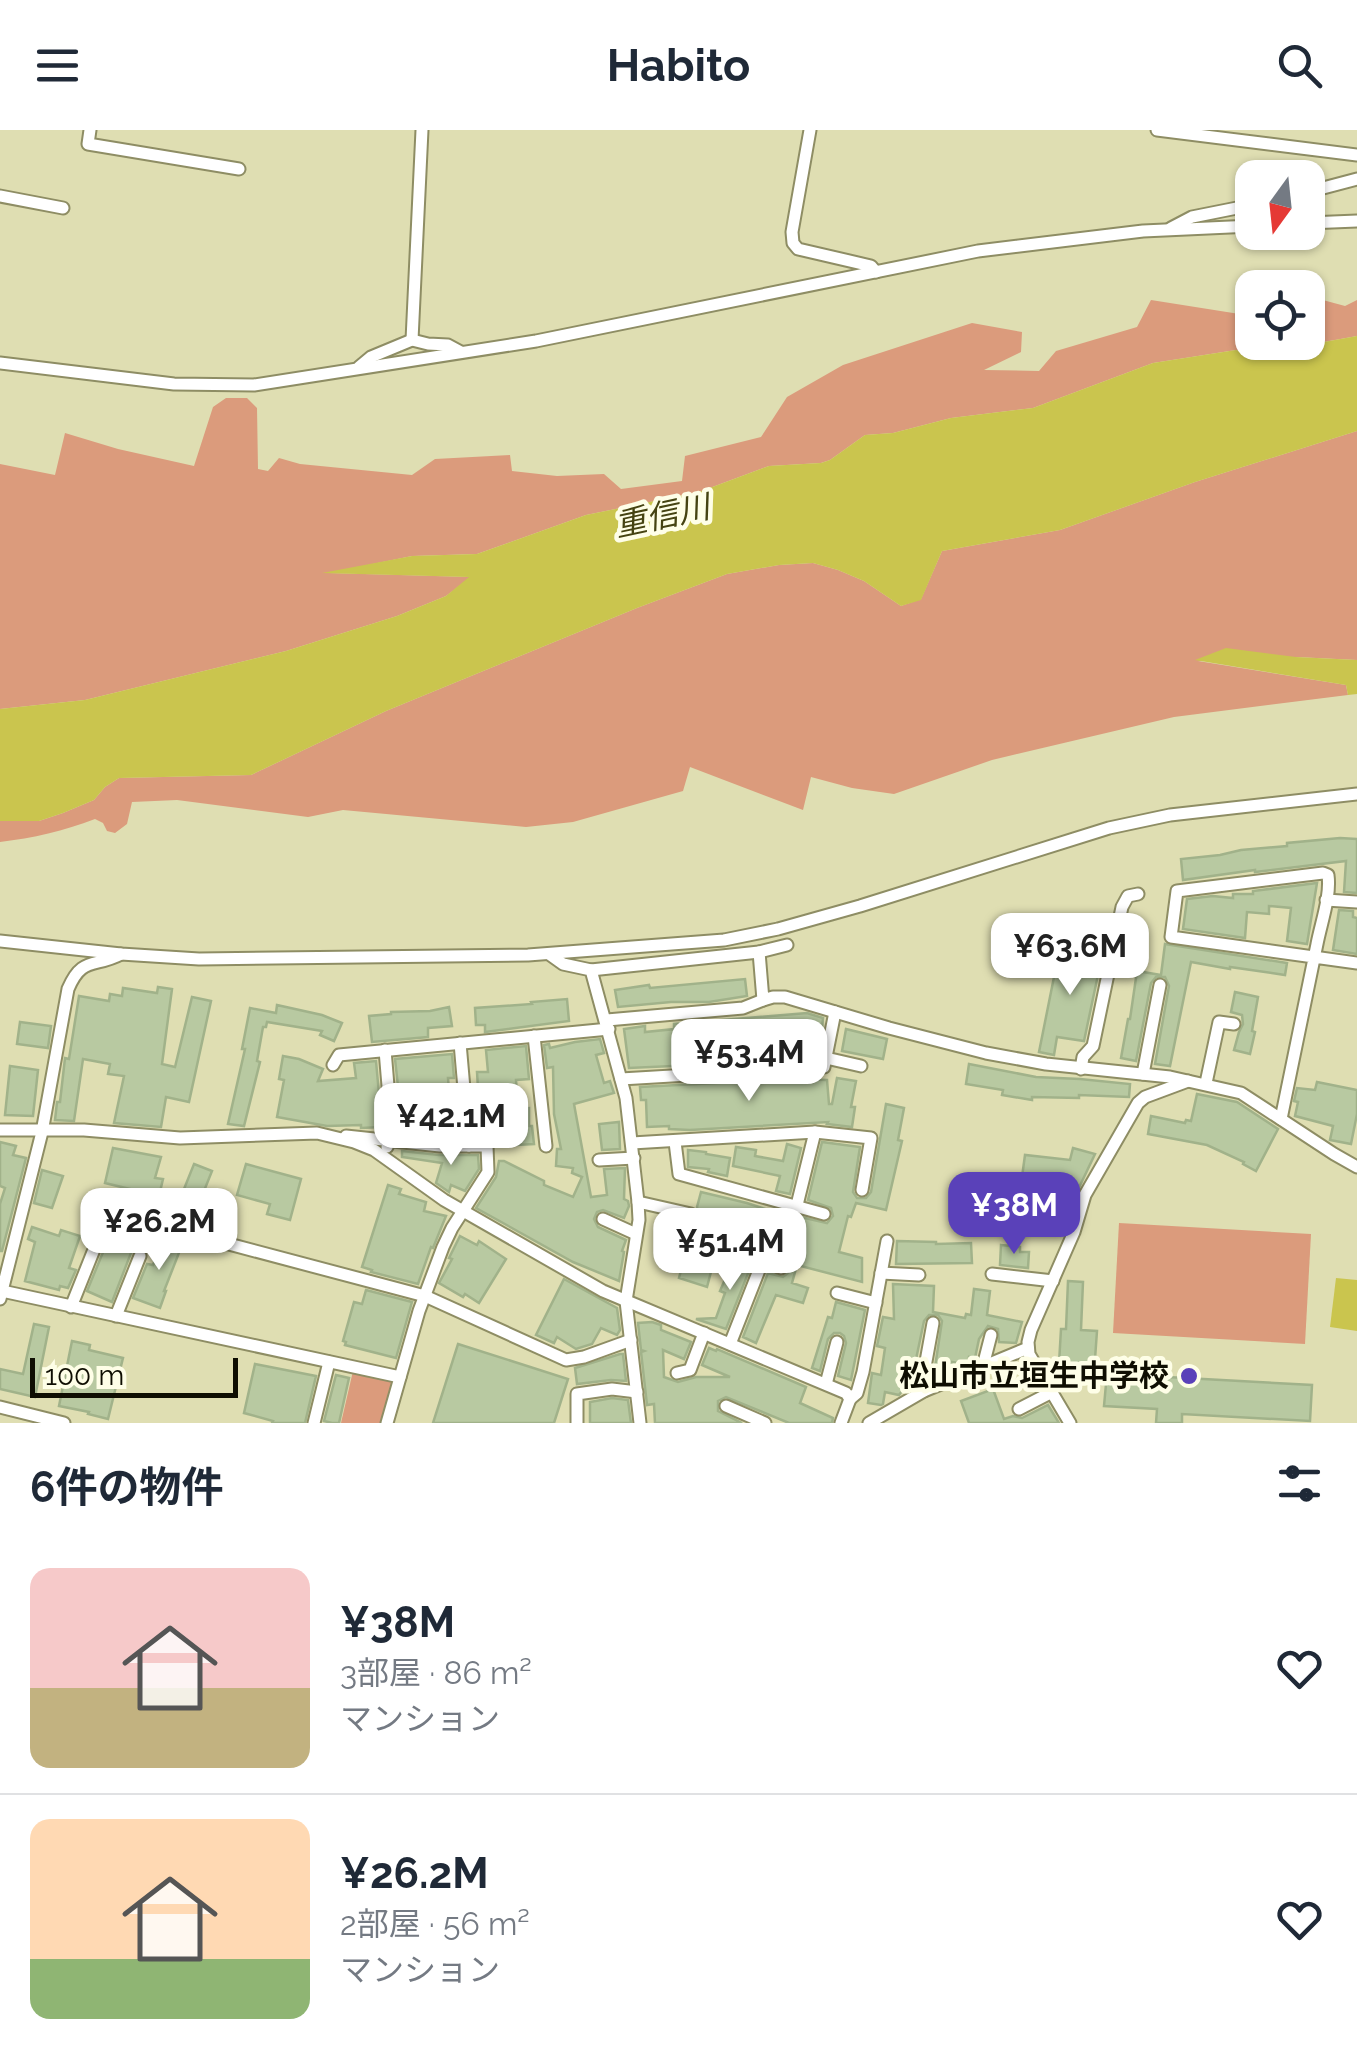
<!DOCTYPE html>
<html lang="ja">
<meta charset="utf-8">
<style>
body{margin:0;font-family:Raleway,"Noto Sans JP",sans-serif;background:#f6f6f7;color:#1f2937;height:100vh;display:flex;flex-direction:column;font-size:38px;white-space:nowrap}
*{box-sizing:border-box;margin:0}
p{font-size:32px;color:#747a83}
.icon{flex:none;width:55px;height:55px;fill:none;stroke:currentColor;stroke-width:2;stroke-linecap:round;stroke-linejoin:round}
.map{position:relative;height:1293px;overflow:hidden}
.details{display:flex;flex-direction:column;background:#fff;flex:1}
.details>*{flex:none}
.needle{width:65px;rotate:195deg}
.controls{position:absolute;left:1235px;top:30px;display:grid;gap:20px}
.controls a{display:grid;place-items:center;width:90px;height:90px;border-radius:20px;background:#fff;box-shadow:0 2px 8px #0004;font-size:50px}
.scale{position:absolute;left:30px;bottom:25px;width:208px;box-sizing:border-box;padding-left:10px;border:5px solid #0f0e02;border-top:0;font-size:28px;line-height:35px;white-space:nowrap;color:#0f0e02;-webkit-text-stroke:8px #fefee7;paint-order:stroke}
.price{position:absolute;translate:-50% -85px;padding:0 22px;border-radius:20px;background:#fff;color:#222;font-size:32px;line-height:65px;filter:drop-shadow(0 2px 5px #0008)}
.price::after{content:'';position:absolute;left:50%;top:60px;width:30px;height:22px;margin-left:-15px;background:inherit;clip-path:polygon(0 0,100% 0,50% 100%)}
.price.on{background:#5a41b9;color:#fff}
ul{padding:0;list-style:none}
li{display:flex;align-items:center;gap:30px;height:250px;padding:0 30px}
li+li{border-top:2px solid #e0e1e3}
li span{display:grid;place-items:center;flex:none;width:280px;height:200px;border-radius:20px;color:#555}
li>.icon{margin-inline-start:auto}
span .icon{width:120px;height:120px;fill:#fffc;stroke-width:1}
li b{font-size:42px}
h2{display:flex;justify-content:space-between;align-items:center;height:120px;padding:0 30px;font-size:42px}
header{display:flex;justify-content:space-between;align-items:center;height:130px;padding:0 30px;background:#fff;font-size:45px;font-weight:700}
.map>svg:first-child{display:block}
.green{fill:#db9b7c}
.water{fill:#cac54e}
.building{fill:#b8c9a1;stroke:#a1b28a;stroke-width:2.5}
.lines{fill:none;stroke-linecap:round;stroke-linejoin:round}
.minor-casing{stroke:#8e8d64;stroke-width:15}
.minor{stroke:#fff;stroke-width:11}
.poi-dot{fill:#5a41b9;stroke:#fefee7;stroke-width:4}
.labels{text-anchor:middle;stroke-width:9;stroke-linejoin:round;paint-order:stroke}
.poi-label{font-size:30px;font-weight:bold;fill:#0f0e02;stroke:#fefee7;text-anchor:end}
.water-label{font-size:32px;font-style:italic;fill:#454312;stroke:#fefee7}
</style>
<header><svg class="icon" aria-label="menu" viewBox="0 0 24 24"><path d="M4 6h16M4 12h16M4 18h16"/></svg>Habito<svg class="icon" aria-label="search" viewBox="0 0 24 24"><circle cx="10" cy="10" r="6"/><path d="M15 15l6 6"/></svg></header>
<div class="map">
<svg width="1357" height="1293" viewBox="0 0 1357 1293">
<rect width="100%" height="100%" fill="#dfdeb2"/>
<g class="green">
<path d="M1308,166L1345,176L1357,170V206L1252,225L1236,220L1153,233L1033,278L951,288L893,303L865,305L830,330L821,333L769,336L699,362L586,385L477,424L412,426L329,443L471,447L446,466L397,486L286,521L85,570L0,579V334L55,345L65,303L118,319L194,336L213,277L226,268H247L257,278L258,339L268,341L279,328L300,334L412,345L435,329L510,325L512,341L557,346L604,344L621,359L682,351L685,326L761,307L787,267L843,235L972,193L1022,202L1021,222L984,240L1039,241L1056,221L1137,197L1151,170L1252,186V212H1308Z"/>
<path d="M1357,301V530L1296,527L1198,531L1346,555L1348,565L1174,587L992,630L894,664L852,658L811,647L803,680L690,637L683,661L573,692L526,697L343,680L308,687L177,670L132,672L127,694L115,703L107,701L103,693L95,689C64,701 33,708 0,712V691H39L63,683L94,670L105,657L119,648L251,645L386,581L637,478L727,444L779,435L813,433L838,440L864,451L901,476L921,469L942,421L1060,400L1195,352Z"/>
<path d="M1119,1093L1311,1104L1305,1214L1113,1203Z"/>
<path d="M353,1241L388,1248L393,1255L381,1293H341Z"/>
</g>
<g class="water">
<path d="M1357,206V301L1195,352L1060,400L942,421L921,470L901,476L864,451L838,440L813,433L779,435L727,444L637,478L386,581L251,645L119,648L105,657L94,670L63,683L39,691H0V579L85,570L286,521L397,486L446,466L469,447L322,443L412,426L477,424L586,385L699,362L769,336L821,333L830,330L865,305L893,303L951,288L1033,278L1153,233L1236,220L1252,225Z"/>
<path d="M1226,518L1296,527L1357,530V564L1348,565L1346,555L1195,530Z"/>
<path d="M1336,1148L1357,1150V1201L1330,1197Z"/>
</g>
<g class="building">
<path d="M1340,708L1357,709V763L1344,762L1346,731L1255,742V740L1183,750L1181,729L1220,725L1241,720L1287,716V713Z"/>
<path d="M1317,753L1307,814L1287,811L1291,778L1269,776V784L1247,782L1245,808L1183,799L1187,769L1213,766L1233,768V764H1253V761Z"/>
<path d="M1339,780L1353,781V787L1357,788V824L1333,820Z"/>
<path d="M1165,814L1287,833L1285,845L1230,837V839L1191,832L1170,936L1155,934L1169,856L1165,847H1156L1151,853L1136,931L1121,928L1128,889H1130L1137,841L1161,845Z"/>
<path d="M1060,817L1102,826L1084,911L1057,907L1054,925L1039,922Z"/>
<path d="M745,849L747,866L709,872H671L618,877L615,860L649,855L650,858Z"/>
<path d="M158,857L172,859L162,934L175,937L192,867L211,871L189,972L166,967L161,997L114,993L124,946L108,944L110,934L83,929L74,991L55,990L57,972H60L65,928L69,929L79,866L109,871L110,864L122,866L123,858L157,863Z"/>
<path d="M1235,862L1258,867L1252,901L1255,902L1250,924L1234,920L1239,902L1243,894L1242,885L1231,882Z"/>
<path d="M567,869L569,891L485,902V895H476L475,878L532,874L531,872Z"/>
<path d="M277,875L322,885L342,893L334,911L320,905L322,901L267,892L266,897H263L257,931L260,932L244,996L228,994L245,919H242L250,878L276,883Z"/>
<path d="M449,877L452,896L428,898V907L372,912L369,886L391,884V882L430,881Z"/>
<path d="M807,883L823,888L822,899H817L816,928L731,930L695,933V935L629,938L624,899L645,896V902L674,899V894Z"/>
<path d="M20,892L51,896L48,918L17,914Z"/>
<path d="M846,899L887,909L883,929L842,921Z"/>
<path d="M600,909L604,923L596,925L604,953L610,951L614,963L574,974L591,1067L607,1065L604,1039L625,1038L624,1069L628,1071L629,1076L624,1088L603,1080L597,1082L594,1089L598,1097L626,1110L622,1121L624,1122L619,1151L573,1132L476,1078L496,1047L499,1031H504L544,1051V1055L573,1067L582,1047L572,1043L573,1038L556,1036L557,1019H561L554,984L553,937L547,938L544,915L549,914L550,918L575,912Z"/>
<path d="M526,916L529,949L516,950L518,979L529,978V996H532L534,1014L517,1015L516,1005L481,1007L477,942H488L486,920Z"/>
<path d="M452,924L454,948H448L450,973L456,972L459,1007L403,1003L395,929Z"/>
<path d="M283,926L299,929L323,939L318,951L356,948L354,933L376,931L382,997L361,998V995L327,996L277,987L284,950L279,949Z"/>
<path d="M969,934L1036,947L1080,949L1130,954L1129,967L1079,965V968L1032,967V970L1002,965L1003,960L966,954Z"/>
<path d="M10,936L38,940L33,986L5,985Z"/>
<path d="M837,948L856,951L851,977H855L852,997L827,994L828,992L690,1000L669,999V996L647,997L646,970H641L640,957L795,949L827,950L829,974H832Z"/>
<path d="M1317,952L1357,960V984L1351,1014L1330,1010L1333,996L1295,986L1298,972L1294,971L1297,958L1315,960Z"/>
<path d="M1197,964L1237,972L1278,999L1256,1041L1243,1034L1244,1032L1207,1015L1148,1004L1151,986L1185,993L1186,990L1191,991Z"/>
<path d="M886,974L904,978L898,1010L902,1011L886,1080L856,1073L851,1087L848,1086L839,1122L862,1128V1152L797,1135L792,1153L808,1158L803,1173L776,1165L756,1213L743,1207L768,1143L783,1147L789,1142L790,1136L785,1130L767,1122L748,1114L739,1115L749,1092L726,1085L707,1157L679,1148L694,1093L700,1087L697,1077L701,1062L747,1073L768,1080V1082L800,1091L801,1087L827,1093L833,1086L831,1078L808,1070L822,1012L860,1017L853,1062L857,1068H866L871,1062Z"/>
<path d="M619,992L620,1019L602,1020L599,994Z"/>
<path d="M0,1012L16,1016L13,1025L26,1028L2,1121H0V1074L5,1058L0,1056Z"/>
<path d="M787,1014L801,1018L790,1064L776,1061L780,1046L733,1036L736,1017L756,1020L755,1026L783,1031Z"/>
<path d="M113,1018L161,1027L155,1048L163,1049L159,1066L105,1053Z"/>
<path d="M1073,1018L1095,1024L1074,1068L1068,1065L1074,1052L1022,1047L1025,1025L1070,1030Z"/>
<path d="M688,1020L706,1022V1024L730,1028L727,1046L708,1042L709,1039L688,1037Z"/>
<path d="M402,1021L439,1025H478L479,1039L465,1061L451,1055L449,1062L436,1053L442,1033L402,1027Z"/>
<path d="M194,1034L212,1041L194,1086L176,1079Z"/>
<path d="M246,1034L301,1049L290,1090L267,1084L270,1074L237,1065Z"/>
<path d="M42,1040L63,1046L52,1078L34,1073Z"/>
<path d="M388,1055L401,1059L399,1064L426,1072L424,1081L446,1086L433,1118L431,1117L418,1154L371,1142L372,1140L362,1137Z"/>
<path d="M118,1086L150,1102L146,1119L138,1117L131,1123L112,1172L87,1161Z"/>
<path d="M32,1097L59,1106L61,1100L80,1106L69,1138L76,1140L68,1158L60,1156L59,1160L25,1151L35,1112L28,1109Z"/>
<path d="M166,1103L184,1110L164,1161H166L160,1178L133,1168L147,1134L153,1135Z"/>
<path d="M460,1106L477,1115L479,1111L506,1129L479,1173L465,1164L463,1167L439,1153L452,1129L449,1128Z"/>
<path d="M897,1111L936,1112V1114L971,1113L972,1133L896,1134Z"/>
<path d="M1001,1115L1020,1117V1122H1029L1028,1138L1000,1135Z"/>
<path d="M735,1126L740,1131L751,1136L726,1199L696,1189L716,1188L725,1163L720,1161Z"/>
<path d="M564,1149L617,1178L620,1200L617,1205L601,1198L592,1214L576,1219L557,1207L554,1213L536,1205Z"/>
<path d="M1068,1151L1083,1152L1081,1200L1097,1201L1094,1243L1312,1255L1310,1291L1182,1284V1293H1156L1157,1279L1104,1276L1106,1254L1058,1251L1061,1199H1066Z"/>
<path d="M893,1154L934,1156L933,1182L965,1188L966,1184L971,1185L974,1159L990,1161L987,1185L1022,1192L1016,1213L999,1212L998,1199L988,1196L979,1209L975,1228L969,1227L968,1233L965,1234L952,1232L951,1239L935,1237L942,1191L938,1185H929L924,1191L910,1258L902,1261L899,1265L885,1262L883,1274L881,1275L868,1273L872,1243L881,1245L885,1218L877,1216L883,1187L894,1189Z"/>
<path d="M366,1160L412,1172L396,1228L345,1215L346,1212L343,1211L354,1172L362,1174Z"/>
<path d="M836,1172L865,1180L851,1250L838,1246L846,1213L844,1206L840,1203H834L828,1209L820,1241L812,1238L828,1187L832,1188Z"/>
<path d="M652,1192L661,1195V1200L691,1212L684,1229L663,1220L664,1247L678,1252L696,1247H730L702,1235L709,1218L716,1221L717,1219L806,1257L800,1273L833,1288L832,1293H789L726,1267L718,1271V1281L742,1293H655L654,1274L647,1275L641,1222L644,1221L641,1220L638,1193Z"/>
<path d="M34,1194L49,1197L35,1267L0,1259V1239L23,1244Z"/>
<path d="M72,1211L90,1215L89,1220L123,1228L108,1289L88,1284L89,1282L59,1276Z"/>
<path d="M458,1214L568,1249L554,1293H433Z"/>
<path d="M620,1224H623L626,1251L611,1250L577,1254L575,1238Z"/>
<path d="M255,1234L316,1246L305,1293H272L273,1291L244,1283Z"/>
<path d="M336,1245L349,1248L339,1293H332L324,1291Z"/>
<path d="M993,1259L1004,1289L1013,1286L1022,1288L1048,1275L1059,1293H969L961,1271Z"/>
<path d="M612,1268L628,1270L631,1293H590V1272Z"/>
</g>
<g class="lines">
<defs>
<g id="minor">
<path d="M90,0L88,14L239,39"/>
<path d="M810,0L792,102L793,113L798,119L871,136L876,142"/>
<path d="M1157,0L1357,25"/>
<path d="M1308,62L1357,49"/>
<path d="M0,66L63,78"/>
<path d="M1308,93L1357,91"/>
<path d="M1171,98L1192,87L1252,75"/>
<path d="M412,210L422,0"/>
<path d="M0,233L174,254L254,255L536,211L978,121L1143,101L1252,96"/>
<path d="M359,237L371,227L412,210L428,214L448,215L461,222"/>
<path d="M1326,770L1357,772"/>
<path d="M0,811L121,824L199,829L528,825L724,810L778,799L860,776L1109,698L1170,685L1357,664"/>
<path d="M759,822L763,870L773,867H785L889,898L986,923L1046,934L1170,947L1241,963L1334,1024L1357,1037"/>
<path d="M549,824L563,834L591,840L626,968L638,1072L639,1090L626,1171L640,1293"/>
<path d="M591,840L759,822L787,815"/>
<path d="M607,890L743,878L763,870"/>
<path d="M534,906L546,1016"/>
<path d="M460,913L469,1016"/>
<path d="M385,920L392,1004L387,1017"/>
<path d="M826,928L861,936"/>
<path d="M333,935L339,925L609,899"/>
<path d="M1081,939L1083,927L1093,916L1122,777L1128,766L1138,764"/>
<path d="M1143,944L1160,855"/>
<path d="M621,949L824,937L835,882"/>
<path d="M1206,953L1219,892L1234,894"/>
<path d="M1281,989C1293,930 1305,872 1317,814C1321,793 1331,766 1328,745L1323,743L1177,761L1171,807L1357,833"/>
<path d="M0,1000H84L180,1008L317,1003L354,1012L374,1020L444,1070L603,1161L846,1263L850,1269L841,1293"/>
<path d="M346,1006L440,1016H487L488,1042L452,1098L443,1117L419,1181L387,1293"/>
<path d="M675,1012L679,1044L824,1084"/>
<path d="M632,1013L815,1002L871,1008L862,1060"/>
<path d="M599,1030L634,1028"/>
<path d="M638,1072L691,1084"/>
<path d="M797,1075L815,1002"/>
<path d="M603,1089L636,1104"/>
<path d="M744,1123L781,1138"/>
<path d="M881,1143L919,1145"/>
<path d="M992,1144L1053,1151"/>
<path d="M2,1161L400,1247"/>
<path d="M837,1163L876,1173"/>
<path d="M0,1169L42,1002L68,859C82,826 94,838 121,824"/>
<path d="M71,1177L109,1082L112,1075L124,1071L225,1113L425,1166L566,1230L584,1227L631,1210"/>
<path d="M116,1186L140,1126"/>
<path d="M730,1214L763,1130"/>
<path d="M983,1236L991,1205"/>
<path d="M677,1243L690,1240L704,1203"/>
<path d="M826,1254L837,1212"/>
<path d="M924,1261L923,1248L933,1193"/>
<path d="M850,1269L857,1263L863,1242L887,1111"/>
<path d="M726,1276L765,1293"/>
<path d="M0,1277L64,1293"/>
<path d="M1019,1279L1052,1262"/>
<path d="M314,1293L329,1232"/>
<path d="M577,1293V1264L612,1259L637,1262"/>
<path d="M869,1293L924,1261L1028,1218"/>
<path d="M1070,1293L1029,1224L1028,1212L1031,1200L1074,1102L1085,1065L1138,973L1145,967L1188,951"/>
</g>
</defs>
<use href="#minor" class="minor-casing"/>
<use href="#minor" class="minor"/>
</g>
<circle class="poi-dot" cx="1189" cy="1246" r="10"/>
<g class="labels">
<g class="poi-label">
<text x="1169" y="1256">松山市立垣生中学校</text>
</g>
<g class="water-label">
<text transform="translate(662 386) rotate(-12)" y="11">重信川</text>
</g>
</g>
</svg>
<div class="controls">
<a><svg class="needle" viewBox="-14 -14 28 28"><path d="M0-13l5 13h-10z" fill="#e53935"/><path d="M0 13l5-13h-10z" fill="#747a83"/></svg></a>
<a><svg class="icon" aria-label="locate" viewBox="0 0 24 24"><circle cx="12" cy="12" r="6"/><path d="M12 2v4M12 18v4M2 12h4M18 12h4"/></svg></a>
</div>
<div class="scale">100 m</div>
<b class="price" style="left:1070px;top:868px">¥63.6M</b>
<b class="price" style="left:749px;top:974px">¥53.4M</b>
<b class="price" style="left:451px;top:1038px">¥42.1M</b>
<b class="price on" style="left:1014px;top:1127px">¥38M</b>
<b class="price" style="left:159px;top:1143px">¥26.2M</b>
<b class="price" style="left:730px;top:1163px">¥51.4M</b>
</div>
<section class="details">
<h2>6件の物件<svg class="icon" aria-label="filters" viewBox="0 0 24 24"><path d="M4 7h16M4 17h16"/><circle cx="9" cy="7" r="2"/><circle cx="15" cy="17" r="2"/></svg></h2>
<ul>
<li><span style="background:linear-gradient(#f6c9c9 60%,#c2b280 0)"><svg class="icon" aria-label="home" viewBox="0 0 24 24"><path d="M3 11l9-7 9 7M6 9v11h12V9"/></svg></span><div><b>¥38M</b><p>3部屋 · 86 m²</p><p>マンション</p></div><svg class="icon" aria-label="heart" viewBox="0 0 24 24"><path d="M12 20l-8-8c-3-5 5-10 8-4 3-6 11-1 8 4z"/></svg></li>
<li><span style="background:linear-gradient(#ffd9b3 70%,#8fb573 0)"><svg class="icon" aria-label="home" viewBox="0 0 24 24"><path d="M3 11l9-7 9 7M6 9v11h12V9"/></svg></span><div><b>¥26.2M</b><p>2部屋 · 56 m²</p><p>マンション</p></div><svg class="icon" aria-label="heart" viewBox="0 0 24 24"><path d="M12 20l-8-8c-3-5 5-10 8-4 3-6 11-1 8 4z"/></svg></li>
</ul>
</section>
